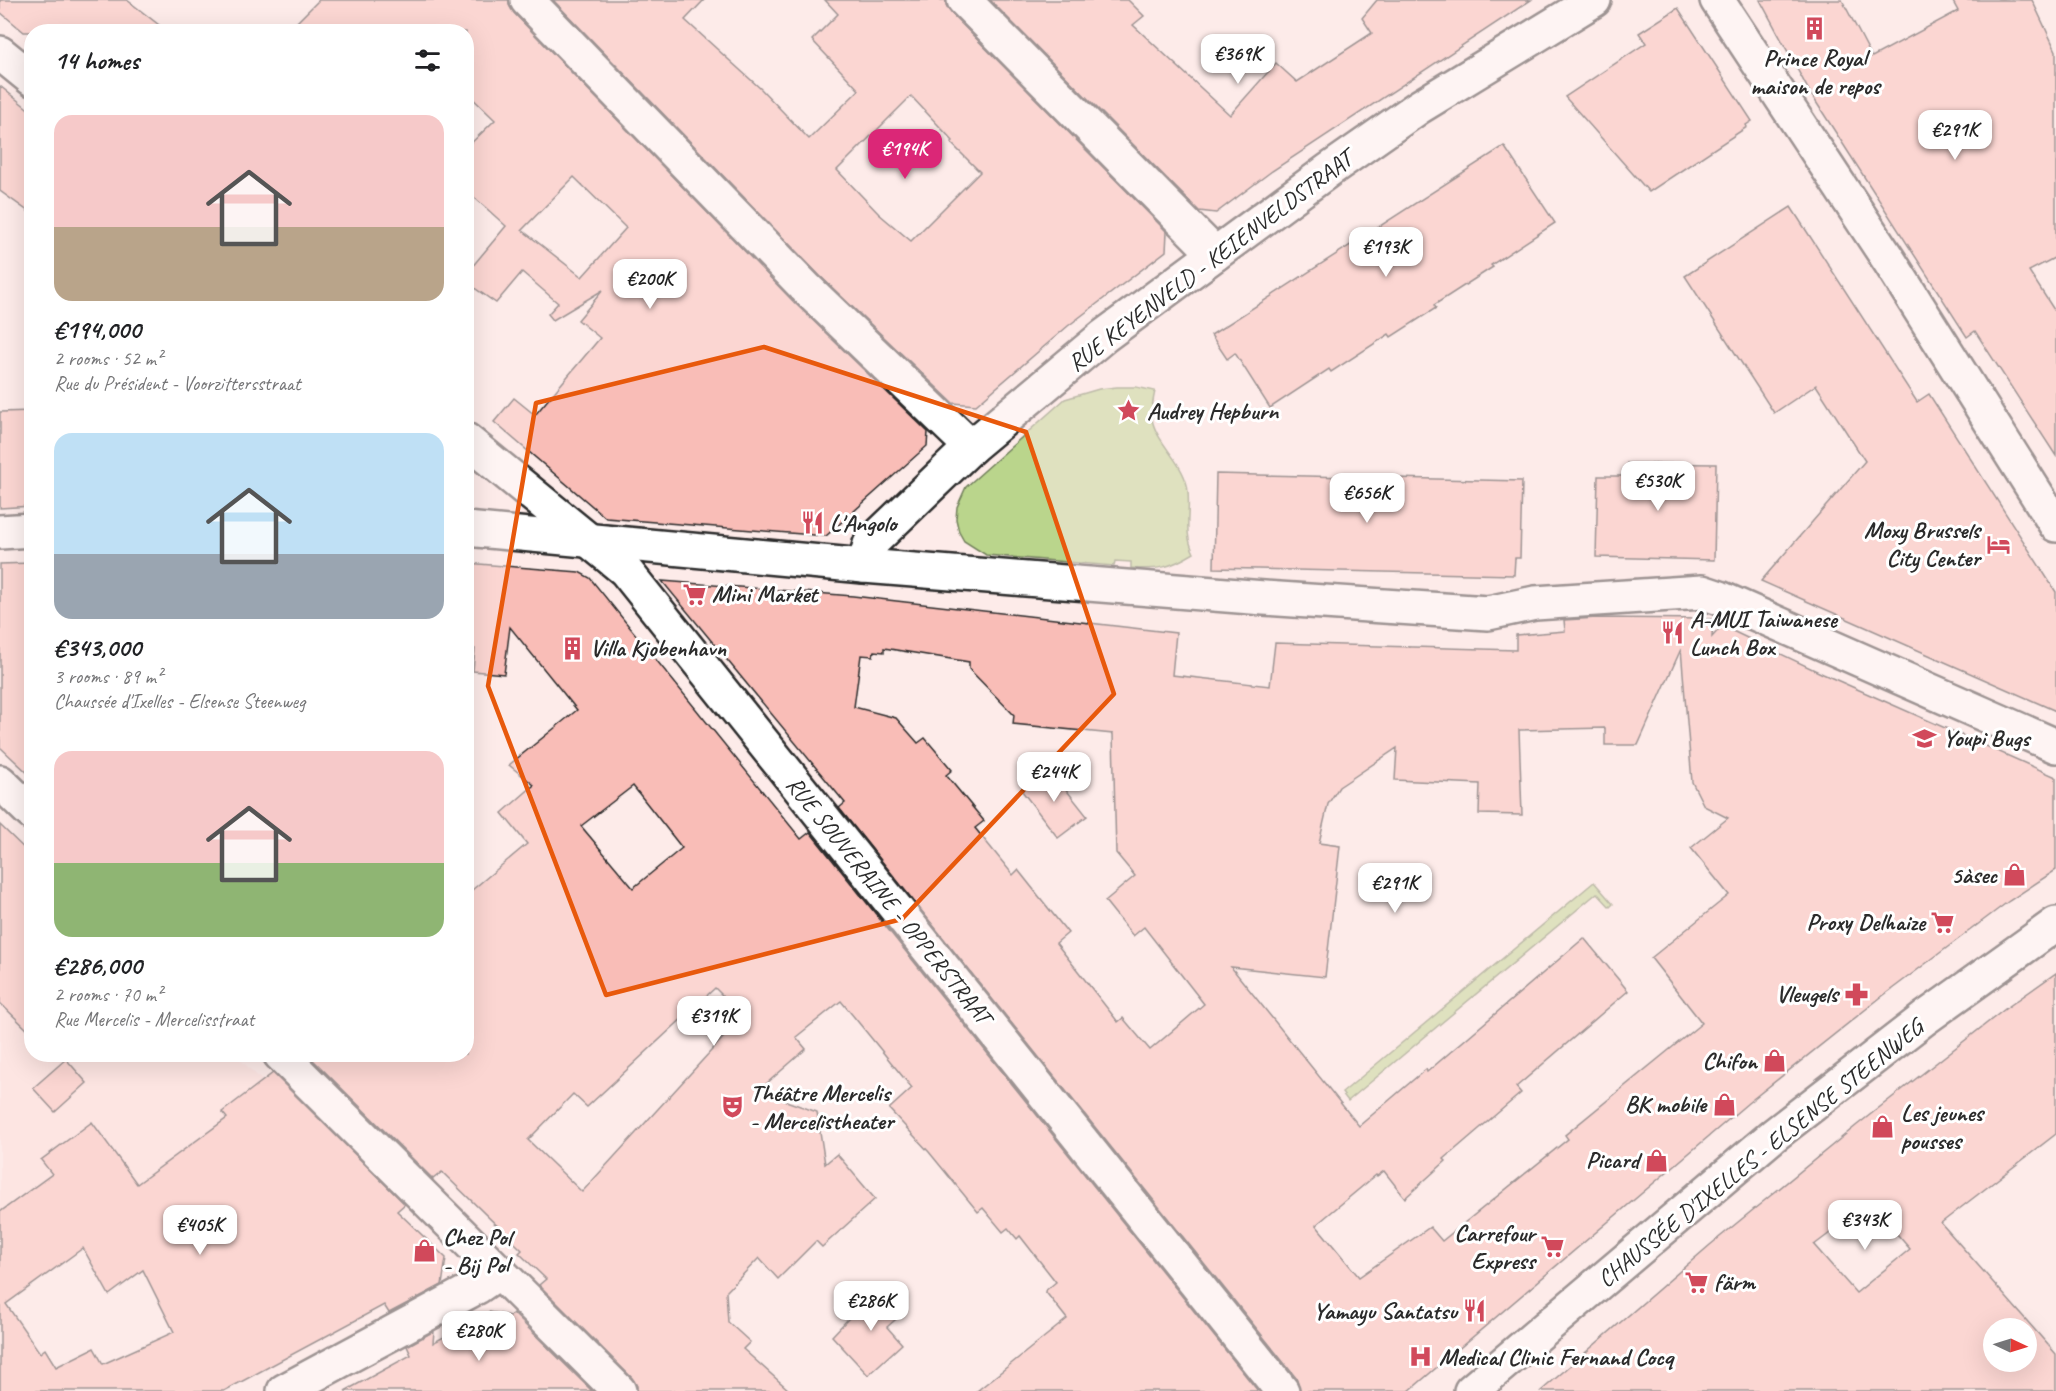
<!DOCTYPE html>
<meta charset="utf-8">
<style>
body{margin:0;font-family:Caveat,sans-serif;background:#f2f2f2;color:#202124;height:100vh;display:flex;flex-direction:column;font-size:22px;white-space:nowrap}
*{box-sizing:border-box;margin:0}
p{font-size:20px;color:#757577}
.icon{flex:none;width:33px;height:33px;fill:none;stroke:currentColor;stroke-width:2;stroke-linecap:round;stroke-linejoin:round}
.map{position:relative;flex:1;overflow:hidden}
.sheet{position:absolute;left:24px;top:24px;width:450px;height:1038px;display:flex;flex-direction:column;background:#fff;border-radius:24px;box-shadow:0 6px 24px #0002}
.sheet>*{flex:none}
.needle{width:39px;rotate:94deg}
.tools{position:absolute;left:1983px;top:1318px;display:grid;gap:12px}
.tools a{display:grid;place-items:center;width:54px;height:54px;border-radius:50%;background:#fff;box-shadow:0 6px 24px #0002;font-size:30px}
.price{position:absolute;translate:-50% -51px;padding:0 14px;border-radius:12px;background:#fff;color:#222;font-size:20px;line-height:39px;filter:drop-shadow(0 2px 3px #0008)}
.price::after{content:'';position:absolute;left:50%;top:36px;width:18px;height:14px;margin-left:-9px;background:inherit;clip-path:polygon(0 0,100% 0,50% 100%)}
.price.active{background:#db2777;color:#fff}
ul{padding:0;list-style:none}
li{display:grid;align-content:center;gap:12px;height:318px;padding:0 30px}
li span{display:grid;place-items:center;height:186px;border-radius:18px;color:#555}
li>.icon{margin-inline-start:auto}
span .icon{width:108px;height:108px;fill:#fffc;stroke-width:1}
li b{font-size:26px}
h2{display:flex;justify-content:space-between;align-items:center;height:72px;padding:0 30px;font-size:26px}
.map>svg:first-child{display:block}
.built{fill:#fcddda}
.green{fill:#bad58c;stroke:#72805c;stroke-width:1.5}
.building{fill:#f9bdb7;stroke:#2b2b2b;stroke-width:1.5;fill-rule:evenodd}
.lines{fill:none;stroke-linecap:round;stroke-linejoin:round}
.street-casing{stroke:#2b2b2b;stroke-width:38}
.street{stroke:#fff;stroke-width:33}
.marked{fill:none;stroke:#e8590c;stroke-width:4.5;stroke-linejoin:round}
.labels{text-anchor:middle;stroke-width:6;stroke-linejoin:round;paint-order:stroke}
.poi-label{font-size:24px;font-weight:bold;fill:#2b2b2b;stroke:#fff;text-anchor:start}
.street-label{font-size:24px;fill:#2b2b2b;stroke:#fff}
</style>
<div class="map">
<svg width="2056" height="1391" viewBox="0 0 2056 1391">
<rect width="100%" height="100%" fill="#fdebe9"/>
<filter id="ink" filterUnits="userSpaceOnUse"><feTurbulence type="fractalNoise" baseFrequency=".0167" numOctaves="2"/><feDisplacementMap in="SourceGraphic" scale="12" xChannelSelector="R" yChannelSelector="G"/><feConvolveMatrix kernelMatrix="1 2 1 2 8 2 1 2 1" color-interpolation-filters="sRGB"/></filter>
<g filter="url(#ink)">
<path class="built" d="M0,825L31,856L32,1054L235,1055L263,1081L222,1111L227,1118L121,1196L0,1245Z"/>
<g class="green">
<path d="M1117,387H1136L1155,391C1153,400 1151,410 1152,419C1156,442 1181,460 1187,485C1192,509 1182,531 1194,553C1171,567 1158,571 1131,568V562L1115,561L1114,566L986,555L964,541L959,532L956,519L957,507L966,487L1065,399L1099,389Z"/>
<path d="M1594,882L1613,904L1610,907L1597,893L1348,1101L1342,1093Z"/>
</g>
<g class="building">
<path d="M0,0H127L168,32H24L0,12Z"/>
<path d="M319,0H509V5L514,13L794,302L928,432L927,446L826,536L606,518L494,422L514,398L535,415L600,338L578,320L603,290L553,320L548,314L558,303L522,272L496,303L466,282V274L506,226L466,190V148L495,120L466,92V32H287ZM574,177L626,228L582,277L522,230Z"/>
<path d="M553,0H704L685,20L761,89L809,139L859,90L812,40L838,14L825,0H946V5L951,13L1167,232L1166,251L1068,326L976,405L953,403L820,276ZM911,96L953,141L951,143L980,172L911,241L879,214L837,170Z"/>
<path d="M990,0H1128L1144,16L1133,25L1230,115L1276,63L1297,82L1372,33L1362,18L1377,0H1531L1272,171L1216,213L1199,211Z"/>
<path d="M1760,0H1842L1872,57L1958,11L1952,0H2032L2056,51V257L2029,271L2056,313V456L1975,331L1967,337L1809,91Z"/>
<path d="M1678,8L1752,121L1746,125L1747,127L1649,192L1565,97L1646,43L1639,33Z"/>
<path d="M0,86L32,112V214L0,191Z"/>
<path d="M1504,146L1555,223L1491,265L1493,267L1434,305L1436,308L1391,337L1389,334L1331,372L1329,369L1270,408L1235,353L1227,359L1211,335Z"/>
<path d="M1791,207L1917,402L1929,394L2056,592V711L1761,581L1865,461L1816,385L1774,413L1685,276Z"/>
<path d="M32,411V506L0,508V412Z"/>
<path d="M1627,463L1716,464L1714,560L1596,557L1598,476H1627Z"/>
<path d="M1216,474L1522,481L1520,558H1515L1514,575L1214,568Z"/>
<path d="M32,563V777L0,747V564Z"/>
<path d="M466,563L579,572L590,578L801,839L810,832L1258,1391H977L1067,1319L1045,1291L1056,1282L1020,1236L1017,1239L1008,1228L1003,1232L983,1208L978,1212L929,1152L889,1109L912,1088L841,1001L796,1037L806,1049L758,1091L817,1112L825,1164L837,1154L875,1199L822,1247L816,1241L778,1279L759,1258L726,1292L728,1322L750,1342L743,1349L790,1391H637V1386L632,1378L539,1285L546,1279L519,1253L522,1250L442,1172L433,1179L307,1054H466V895L527,844L502,813L534,785L509,765L577,710L510,627L504,674L473,671L475,649L466,648ZM633,786L682,848L633,888L581,826ZM715,988L743,1016L582,1192L528,1140L573,1094L587,1107Z"/>
<path d="M662,581L853,596L1176,633L1172,675L1270,686L1275,643L1516,650V635L1565,631L1564,620L1597,618L1713,619L1712,637L1722,626L1823,674L2056,777V870L2009,901L1880,998L1748,1103L1409,1391H1300L1297,1379L839,808L845,803ZM884,648L969,662V669L1014,715L1013,724L1113,734L1116,853L1135,876L1105,901L1133,936L1144,927L1204,1004L1150,1050L1123,1018L1118,1022L1056,943L1068,933L1018,870L1013,875L975,828L984,821L946,775L952,770L925,738L918,743L896,718L854,707L861,655L873,656L874,651L884,652ZM1681,649L1692,782L1704,806L1728,818L1691,848L1729,895L1651,958L1702,1023L1565,1135L1568,1139L1442,1241L1430,1227L1359,1277L1316,1225L1376,1175L1377,1176L1384,1171L1405,1198L1446,1161L1444,1159L1521,1093L1516,1087L1628,991L1584,938L1427,1072L1426,1069L1359,1126L1231,967L1325,977L1340,846L1319,843L1328,804L1339,787L1345,783L1397,748L1395,780L1480,784L1479,814L1522,815L1519,730L1605,728V745H1638Z"/>
<path d="M1049,768L1087,816L1058,838L1022,791Z"/>
<path d="M0,825L32,856V1034L0,1003Z"/>
<path d="M2056,973V1134L1941,1223L2056,1354V1391H1541L1710,1245L1857,1125L2005,1009ZM1870,1203L1910,1249L1856,1293L1814,1245ZM1994,1329H2026V1362H1994Z"/>
<path d="M66,1059L87,1083L55,1112L33,1088Z"/>
<path d="M273,1073L405,1204L397,1211L446,1258L442,1285L389,1313L384,1305L224,1391H0V1212L52,1174L41,1160L92,1122L137,1184L227,1118L222,1112ZM83,1248L109,1295L143,1270L174,1332L103,1364L94,1348L56,1367L45,1349L40,1353L6,1304Z"/>
<path d="M883,1289L903,1313L887,1327L902,1344L868,1375L832,1336L864,1302Z"/>
<path d="M489,1312L510,1316L513,1313L592,1391H345L411,1355L407,1346L434,1331L433,1343Z"/>
</g>
<g class="lines">
<defs>
<g id="street">
<path d="M527,0L807,289L971,447"/>
<path d="M964,0L1215,254"/>
<path d="M1717,0L1890,262L2056,525"/>
<path d="M0,53L32,79"/>
<path d="M466,440L625,570L1282,1391"/>
<path d="M466,529L864,566L1264,598L1488,613L1535,603L1702,592L1720,598L2056,746"/>
<path d="M0,532L32,530"/>
<path d="M864,566L870,544L971,447L1104,336L1329,170L1419,107L1594,0"/>
<path d="M0,782L32,813"/>
<path d="M280,1054L619,1391"/>
<path d="M284,1391L477,1287L499,1272"/>
<path d="M1471,1391L1774,1135L1925,1018L2056,924"/>
</g>
</defs>
<use href="#street" class="street-casing"/>
<use href="#street" class="street"/>
</g>
</g>
<path d="M0 0H2056V1391H0ZM764,347L1026,432L1114,694L902,919L606,995L488,686L536,403Z" fill="#fdebe9" fill-opacity=".55" fill-rule="evenodd"/>
<path class="marked" d="M764,347L1026,432L1114,694L902,919L606,995L488,686L536,403Z"/>
<defs>
<symbol id="building-bare" viewBox="-9 -9 18 18"><path d="M-4-6H4V6H1V3H-1V6H-4ZM-2.5-4.3h1.7v1.8h-1.7ZM.8-4.3h1.7v1.8H.8ZM-2.5-1h1.7V.8h-1.7ZM.8-1h1.7V.8H.8Z" fill="#d1495b" stroke="#fff" stroke-width="2.5" paint-order="stroke"/></symbol>
<symbol id="sight-bare" viewBox="-9 -9 18 18"><path d="M0-6L1.8-2.2L6-1.7L2.9 1.2L3.7 5.4L0 3.3L-3.7 5.4L-2.9 1.2L-6-1.7L-1.8-2.2Z" fill="#d1495b" stroke="#fff" stroke-width="2.5" paint-order="stroke"/></symbol>
<symbol id="restaurant-bare" viewBox="-9 -9 18 18"><path d="M-5-6h1v4h1v-4h1v4h1v-4h1v5L-1.5 .5V6h-2V.5L-5-1ZM5-6V6H3V1.5H1.5Q1.5-4 5-6Z" fill="#d1495b" stroke="#fff" stroke-width="2.5" paint-order="stroke"/></symbol>
<symbol id="hotel-bare" viewBox="-9 -9 18 18"><path d="M-6-4.5h1.5V1H6V5H4.5V3h-9V5H-6ZM-4 0a1.8 1.8 0 1 1 3.6 0ZM.5 0V-2.5h3Q6-2.5 6 0Z" fill="#d1495b" stroke="#fff" stroke-width="2.5" paint-order="stroke"/></symbol>
<symbol id="supermarket-bare" viewBox="-9 -9 18 18"><path d="M-6-5.5h2.5l.6 2H6L4.5 2H-2.5L-4.4-4H-6ZM-1.5 3.2a1.3 1.3 0 1 0 .1 0ZM3 3.2a1.3 1.3 0 1 0 .1 0Z" fill="#d1495b" stroke="#fff" stroke-width="2.5" paint-order="stroke"/></symbol>
<symbol id="school-bare" viewBox="-9 -9 18 18"><path d="M0-5L7-2L0 1L-7-2ZM-4 1L0 2.5L4 1V4Q0 6-4 4Z" fill="#d1495b" stroke="#fff" stroke-width="2.5" paint-order="stroke"/></symbol>
<symbol id="shop-bare" viewBox="-9 -9 18 18"><path d="M-5-2.5h2.3a2.7 3.5 0 0 1 5.4 0H5L5.5 6h-11ZM-1.5-2.5h3a1.5 2.3 0 0 0-3 0Z" fill="#d1495b" stroke="#fff" stroke-width="2.5" paint-order="stroke"/></symbol>
<symbol id="pharmacy-bare" viewBox="-9 -9 18 18"><path d="M-2-6h4v4h4v4h-4v4h-4v-4h-4v-4h4Z" fill="#d1495b" stroke="#fff" stroke-width="2.5" paint-order="stroke"/></symbol>
<symbol id="theatre-bare" viewBox="-9 -9 18 18"><path d="M-5-5.5Q0-4 5-5.5V0Q5 5 0 6Q-5 5-5 0ZM-3.3-2.5H-1v1.5H-3.3ZM1-2.5H3.3v1.5H1ZM-2.8 1Q0 5.5 2.8 1Z" fill="#d1495b" stroke="#fff" stroke-width="2.5" paint-order="stroke"/></symbol>
<symbol id="hospital-bare" viewBox="-9 -9 18 18"><path d="M-5-5h3v3.5h4V-5h3V5h-3V1.5h-4V5h-3Z" fill="#d1495b" stroke="#fff" stroke-width="2.5" paint-order="stroke"/></symbol>
</defs>
<g fill-rule="evenodd">
<use href="#building-bare" x="1798" y="12" width="33" height="33"/>
<use href="#sight-bare" x="1112" y="394" width="33" height="33"/>
<use href="#restaurant-bare" x="796" y="506" width="33" height="33"/>
<use href="#hotel-bare" x="1982" y="528" width="33" height="33"/>
<use href="#supermarket-bare" x="678" y="578" width="33" height="33"/>
<use href="#restaurant-bare" x="1656" y="616" width="33" height="33"/>
<use href="#building-bare" x="556" y="632" width="33" height="33"/>
<use href="#school-bare" x="1908" y="722" width="33" height="33"/>
<use href="#shop-bare" x="1998" y="858" width="33" height="33"/>
<use href="#supermarket-bare" x="1926" y="906" width="33" height="33"/>
<use href="#pharmacy-bare" x="1840" y="978" width="33" height="33"/>
<use href="#shop-bare" x="1758" y="1044" width="33" height="33"/>
<use href="#shop-bare" x="1708" y="1088" width="33" height="33"/>
<use href="#theatre-bare" x="716" y="1090" width="33" height="33"/>
<use href="#shop-bare" x="1866" y="1110" width="33" height="33"/>
<use href="#shop-bare" x="1640" y="1144" width="33" height="33"/>
<use href="#supermarket-bare" x="1536" y="1230" width="33" height="33"/>
<use href="#shop-bare" x="408" y="1234" width="33" height="33"/>
<use href="#supermarket-bare" x="1680" y="1266" width="33" height="33"/>
<use href="#restaurant-bare" x="1458" y="1294" width="33" height="33"/>
<use href="#hospital-bare" x="1404" y="1340" width="33" height="33"/>
</g>
<g class="labels">
<g class="poi-label">
<text x="1815" y="66" text-anchor="middle">Prince Royal<tspan x="1815" dy="28">maison de repos</tspan></text>
<text x="1147" y="419">Audrey Hepburn</text>
<text x="830" y="531">L'Angolo</text>
<text x="1980" y="538" text-anchor="end">Moxy Brussels<tspan x="1980" dy="28">City Center</tspan></text>
<text x="712" y="602">Mini Market</text>
<text x="1690" y="627">A-MUI Taiwanese<tspan x="1690" dy="28">Lunch Box</tspan></text>
<text x="590" y="656">Villa Kjobenhavn</text>
<text x="1943" y="746">Youpi Bugs</text>
<text x="1997" y="883" text-anchor="end">5àsec</text>
<text x="1925" y="930" text-anchor="end">Proxy Delhaize</text>
<text x="1838" y="1002" text-anchor="end">Vleugels</text>
<text x="1757" y="1069" text-anchor="end">Chifon</text>
<text x="750" y="1101">Théâtre Mercelis<tspan x="750" dy="28">- Mercelistheater</tspan></text>
<text x="1706" y="1112" text-anchor="end">BK mobile</text>
<text x="1901" y="1121">Les jeunes<tspan x="1901" dy="28">pousses</tspan></text>
<text x="1639" y="1168" text-anchor="end">Picard</text>
<text x="1535" y="1241" text-anchor="end">Carrefour<tspan x="1535" dy="28">Express</tspan></text>
<text x="443" y="1245">Chez Pol<tspan x="443" dy="28">- Bij Pol</tspan></text>
<text x="1714" y="1290">färm</text>
<text x="1457" y="1319" text-anchor="end">Yamayu Santatsu</text>
<text x="1439" y="1365">Medical Clinic Fernand Cocq</text>
</g>
<g class="street-label">
<text transform="translate(1210 261) rotate(-37)" y="8">RUE KEYENVELD - KEIENVELDSTRAAT</text>
<text transform="translate(889 900) rotate(51)" y="8">RUE SOUVERAINE - OPPERSTRAAT</text>
<text transform="translate(1760 1153) rotate(-39)" y="8">CHAUSSÉE D'IXELLES - ELSENSE STEENWEG</text>
</g>
</g>
</svg>
<div class="tools">
<a><svg class="needle" viewBox="-14 -14 28 28"><path d="M0-13l5 13h-10z" fill="#e53935"/><path d="M0 13l5-13h-10z" fill="#757577"/></svg></a>
</div>
<b class="price" style="left:1238px;top:85px">€369K</b>
<b class="price" style="left:1955px;top:161px">€291K</b>
<b class="price active" style="left:905px;top:180px">€194K</b>
<b class="price" style="left:1386px;top:278px">€193K</b>
<b class="price" style="left:650px;top:310px">€200K</b>
<b class="price" style="left:1658px;top:512px">€530K</b>
<b class="price" style="left:1367px;top:524px">€656K</b>
<b class="price" style="left:1054px;top:803px">€244K</b>
<b class="price" style="left:1395px;top:914px">€291K</b>
<b class="price" style="left:714px;top:1047px">€319K</b>
<b class="price" style="left:1865px;top:1251px">€343K</b>
<b class="price" style="left:200px;top:1256px">€405K</b>
<b class="price" style="left:871px;top:1332px">€286K</b>
<b class="price" style="left:479px;top:1362px">€280K</b>
<section class="sheet">
<h2>14 homes<svg class="icon" aria-label="filters" viewBox="0 0 24 24"><path d="M4 7h16M4 17h16"/><circle cx="9" cy="7" r="2"/><circle cx="15" cy="17" r="2"/></svg></h2>
<ul>
<li><span style="background:linear-gradient(#f6c9c9 60%,#b9a48a 0)"><svg class="icon" aria-label="home" viewBox="0 0 24 24"><path d="M3 11l9-7 9 7M6 9v11h12V9"/></svg></span><div><b>€194,000</b><p>2 rooms · 52 m²</p><p>Rue du Président - Voorzittersstraat</p></div></li>
<li><span style="background:linear-gradient(#bfe0f5 65%,#9aa5b1 0)"><svg class="icon" aria-label="home" viewBox="0 0 24 24"><path d="M3 11l9-7 9 7M6 9v11h12V9"/></svg></span><div><b>€343,000</b><p>3 rooms · 89 m²</p><p>Chaussée d'Ixelles - Elsense Steenweg</p></div></li>
<li><span style="background:linear-gradient(#f6c9c9 60%,#8fb573 0)"><svg class="icon" aria-label="home" viewBox="0 0 24 24"><path d="M3 11l9-7 9 7M6 9v11h12V9"/></svg></span><div><b>€286,000</b><p>2 rooms · 70 m²</p><p>Rue Mercelis - Mercelisstraat</p></div></li>
</ul>
</section>
</div>
